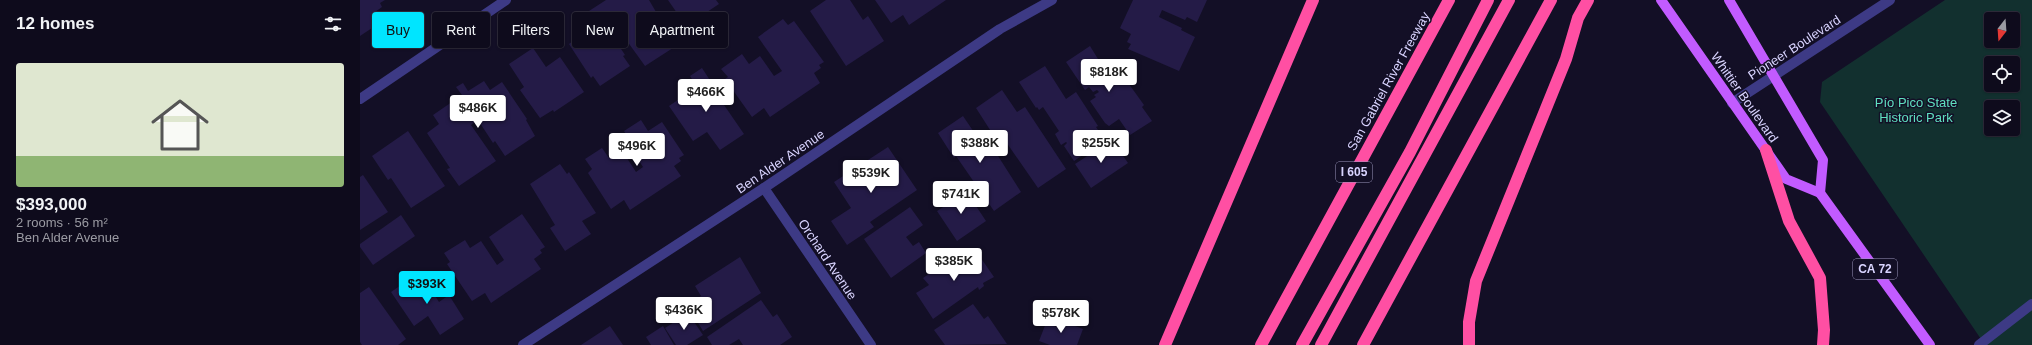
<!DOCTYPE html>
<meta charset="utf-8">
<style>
body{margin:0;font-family:Arial,sans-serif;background:#1c1929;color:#f1f3f6;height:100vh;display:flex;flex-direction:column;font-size:15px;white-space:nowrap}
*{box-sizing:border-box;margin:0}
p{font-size:13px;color:#9b9ba3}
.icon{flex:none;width:22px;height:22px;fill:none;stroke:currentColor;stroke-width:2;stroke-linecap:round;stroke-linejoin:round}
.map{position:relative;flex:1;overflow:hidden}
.sheet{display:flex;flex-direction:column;background:#0e0b1c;width:360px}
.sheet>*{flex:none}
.banner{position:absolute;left:12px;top:12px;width:380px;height:36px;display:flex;gap:8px}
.needle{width:26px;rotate:197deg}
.tools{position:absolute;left:1624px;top:12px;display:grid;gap:8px}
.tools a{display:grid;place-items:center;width:36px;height:36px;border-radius:4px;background:#0e0b1c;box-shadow:0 1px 3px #0004,0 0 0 1px #2e2b3b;font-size:20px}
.price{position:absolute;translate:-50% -34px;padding:0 9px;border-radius:4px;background:#fff;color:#222;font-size:13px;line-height:26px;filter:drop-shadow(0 1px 2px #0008)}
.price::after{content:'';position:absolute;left:50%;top:24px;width:12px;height:9px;margin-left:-6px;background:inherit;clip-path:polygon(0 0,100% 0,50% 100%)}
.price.selected{background:#00e5ff;color:#111}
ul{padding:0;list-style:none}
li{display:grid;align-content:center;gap:8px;height:212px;padding:0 16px}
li+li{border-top:1px solid #2e2b3b}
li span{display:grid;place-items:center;height:124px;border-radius:4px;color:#555}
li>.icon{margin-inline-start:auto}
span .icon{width:72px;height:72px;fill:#fffc;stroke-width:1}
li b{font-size:17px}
h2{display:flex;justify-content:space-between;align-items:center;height:48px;padding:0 16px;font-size:17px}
.chip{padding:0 14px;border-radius:4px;background:#0e0b1c;box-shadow:0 1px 3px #0004,0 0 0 1px #2e2b3b;font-size:14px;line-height:36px}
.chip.selected{background:#00e5ff;color:#111}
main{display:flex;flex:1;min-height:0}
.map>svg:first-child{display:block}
.green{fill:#12302f;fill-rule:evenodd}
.building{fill:#241b47}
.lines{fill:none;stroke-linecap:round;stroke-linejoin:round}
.minor{stroke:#3d3a85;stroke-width:10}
.major{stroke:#c25bff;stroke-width:10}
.highway{stroke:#ff4fa3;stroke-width:12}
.labels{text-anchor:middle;stroke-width:3;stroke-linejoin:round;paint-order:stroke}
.shield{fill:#130f26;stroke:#9e99be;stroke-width:1}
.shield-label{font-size:12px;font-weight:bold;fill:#d9d4ff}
.street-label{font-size:13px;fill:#d9d4ff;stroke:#130f26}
.park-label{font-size:13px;fill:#5fe0c0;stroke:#130f26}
</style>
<main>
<section class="sheet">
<h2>12 homes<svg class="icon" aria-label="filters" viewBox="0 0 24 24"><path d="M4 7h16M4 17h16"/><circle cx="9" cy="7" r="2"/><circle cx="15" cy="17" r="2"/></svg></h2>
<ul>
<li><span style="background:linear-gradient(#dfe7d0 75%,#8fb573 0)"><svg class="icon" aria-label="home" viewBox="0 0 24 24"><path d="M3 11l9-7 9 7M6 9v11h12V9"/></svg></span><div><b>$393,000</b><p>2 rooms · 56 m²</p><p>Ben Alder Avenue</p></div></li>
</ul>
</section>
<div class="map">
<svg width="1672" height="345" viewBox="0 0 1672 345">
<rect width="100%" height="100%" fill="#130f26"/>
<path class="green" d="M1585,0H1672V345H1625L1460,102L1462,82ZM1631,19H1653V41H1631ZM1631,63H1653V85H1631ZM1631,107H1653V129H1631Z"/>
<g class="building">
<path d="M0,0H25L20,3L22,7L15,12L21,22L0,36Z"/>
<path d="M246,0H289L316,46L285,66L257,27L250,32L265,55L263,56L270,66L240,86L233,76L231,78L209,44L213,41L211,37L218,32L212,22Z"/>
<path d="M308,0H356L359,4L326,26Z"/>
<path d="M466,0H490L503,20L508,16L524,41L486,66L450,11Z"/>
<path d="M515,0H586L549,25L543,15L531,23Z"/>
<path d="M773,0H847L837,22L827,17L825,20L802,10L799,17L822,28L821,30L835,37L819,71L768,49L771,44L767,42L771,34L760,28Z"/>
<path d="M423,19L428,25L434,21L464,62L459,65L461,68L454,73L460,83L410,117L404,108L392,117L365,79L368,77L361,69L382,54L389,64L400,56L414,76L422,71L398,37Z"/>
<path d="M730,46L751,80L761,73L784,105L782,107L792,121L770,135L759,119L749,126L745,123L730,101L736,97L734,95L739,92L737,90L733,92L729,87L725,90L706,62Z"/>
<path d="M173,48L186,67L200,57L224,92L194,112L193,110L180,118L160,90L164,87L149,64Z"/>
<path d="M685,66L706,99L716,92L738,126L736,127L745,140L714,161L704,146L707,143L706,142L701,145L695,134L699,131L683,107L679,110L677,107L676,108L659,82Z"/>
<path d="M342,68L355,88L353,89L384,134L360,150L347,132L333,141L309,106L337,87L330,76Z"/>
<path d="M124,81L130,90L142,82L167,119L166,120L175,136L145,156L135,141L133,143L118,120L111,125L136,161L99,186L87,169L90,168L67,133L79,124L73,115L102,95L96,87L103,83L108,91Z"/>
<path d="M642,90L657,112L665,107L706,169L678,188L644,139L641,142L634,131L632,133L616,108Z"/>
<path d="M603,116L620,141L619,142L624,150L631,145L661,192L634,211L596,156L594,158L578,133Z"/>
<path d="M281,120L288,131L302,122L324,155L319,158L321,161L314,166L321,176L270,210L264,200L251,209L228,173L232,169L225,159L242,148L249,158L261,149L276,172L283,167L268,144L271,142L264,131Z"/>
<path d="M48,131L85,186L51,208L31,178L28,180L12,156Z"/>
<path d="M752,140L768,163L731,188L715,164Z"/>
<path d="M528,147L557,190L510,222L514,227L487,245L471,221L491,208L474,182Z"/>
<path d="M200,164L207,174L209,172L236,213L222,221L231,234L205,251L190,228L195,225L170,184Z"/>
<path d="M3,175L28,212L0,230V177Z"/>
<path d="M606,191L626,221L597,241L577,211L588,204L584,198L590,194L594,199Z"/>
<path d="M550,207L563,225L546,237L553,246L559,242L566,253L531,278L504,239Z"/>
<path d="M162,214L185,247L180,250L182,253L174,259L181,269L131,303L125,293L112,301L87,264L90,262L84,253L105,240L110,248L121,241L137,265L144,260L129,237Z"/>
<path d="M41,215L55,236L13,265L0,247V244Z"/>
<path d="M605,250L609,255L616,251L634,277L623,283L624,286L619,290L618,287L573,319L556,293L569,285L563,278Z"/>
<path d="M380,257L401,293L343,331L327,305L341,296L335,286Z"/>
<path d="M60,272L79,302L89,295L104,319L80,335L68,316L54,326L31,292Z"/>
<path d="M9,287L46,339L38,345H2L0,342V293Z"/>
<path d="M401,300L413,317L417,314L432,337L420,345H383L379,339L369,345H352L347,337Z"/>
<path d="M613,304L624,319L628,316L647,344L585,345L574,330Z"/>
<path d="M328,313L343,335L327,345H316L305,328Z"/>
<path d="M700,320L723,329L717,345H690L679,341L686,323L697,327Z"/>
<path d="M250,326L263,345H221Z"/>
<path d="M303,326L314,345H291L286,337Z"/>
</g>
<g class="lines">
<g class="minor">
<path d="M0,99L146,0"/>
<path d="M1372,103L1530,0"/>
<path d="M404,188L511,345"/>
<path d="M163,345L404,188L640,29L692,0"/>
<path d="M1619,345L1672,304"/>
</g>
<g class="major">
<path d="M1301,0L1426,179L1460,193L1570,345"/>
<path d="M1369,0L1463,160L1460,193"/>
</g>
<g class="highway">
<path d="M1406,150L1429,221L1460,278L1464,330L1463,345"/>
<path d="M805,345L953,0"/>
<path d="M901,345L1089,0"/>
<path d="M942,345L1050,152L1128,0"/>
<path d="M961,345L1149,0"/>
<path d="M1003,345L1191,0"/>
<path d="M1109,345V322L1116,281L1206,59L1218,18L1228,0"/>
</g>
</g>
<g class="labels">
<g class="shield">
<rect x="976" y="162" width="36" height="20" rx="3"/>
<rect x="1493" y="259" width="44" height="20" rx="3"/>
</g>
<g class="shield-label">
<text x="994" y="176">I 605</text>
<text x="1515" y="273">CA 72</text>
</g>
<g class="street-label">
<text transform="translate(1434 47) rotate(-33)" y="5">Pioneer Boulevard</text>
<text transform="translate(1028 81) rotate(-61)" y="5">San Gabriel River Freeway</text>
<text transform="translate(1385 97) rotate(55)" y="5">Whittier Boulevard</text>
<text transform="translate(420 161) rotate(-34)" y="5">Ben Alder Avenue</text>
<text transform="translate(468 259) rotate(56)" y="5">Orchard Avenue</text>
</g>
<g class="park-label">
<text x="1556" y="107">Pío Pico State<tspan x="1556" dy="15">Historic Park</tspan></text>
</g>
</g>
</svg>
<div class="tools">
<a><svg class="needle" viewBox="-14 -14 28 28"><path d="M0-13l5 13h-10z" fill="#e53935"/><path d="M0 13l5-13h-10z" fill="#9b9ba3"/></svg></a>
<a><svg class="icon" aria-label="locate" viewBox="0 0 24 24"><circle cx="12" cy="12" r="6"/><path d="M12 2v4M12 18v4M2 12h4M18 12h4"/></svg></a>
<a><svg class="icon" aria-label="layers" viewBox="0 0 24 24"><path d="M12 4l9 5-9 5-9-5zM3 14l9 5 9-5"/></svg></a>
</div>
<b class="price" style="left:749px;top:93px">$818K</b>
<b class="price" style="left:346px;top:113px">$466K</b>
<b class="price" style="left:118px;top:129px">$486K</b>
<b class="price" style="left:620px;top:164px">$388K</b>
<b class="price" style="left:741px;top:164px">$255K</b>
<b class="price" style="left:277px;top:167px">$496K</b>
<b class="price" style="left:511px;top:194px">$539K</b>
<b class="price" style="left:601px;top:215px">$741K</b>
<b class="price" style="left:594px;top:282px">$385K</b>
<b class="price selected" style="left:67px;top:305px">$393K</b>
<b class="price" style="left:324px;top:331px">$436K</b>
<b class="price" style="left:701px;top:334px">$578K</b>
<div class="banner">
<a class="chip selected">Buy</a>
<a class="chip">Rent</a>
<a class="chip">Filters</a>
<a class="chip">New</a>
<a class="chip">Apartment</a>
</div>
</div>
</main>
